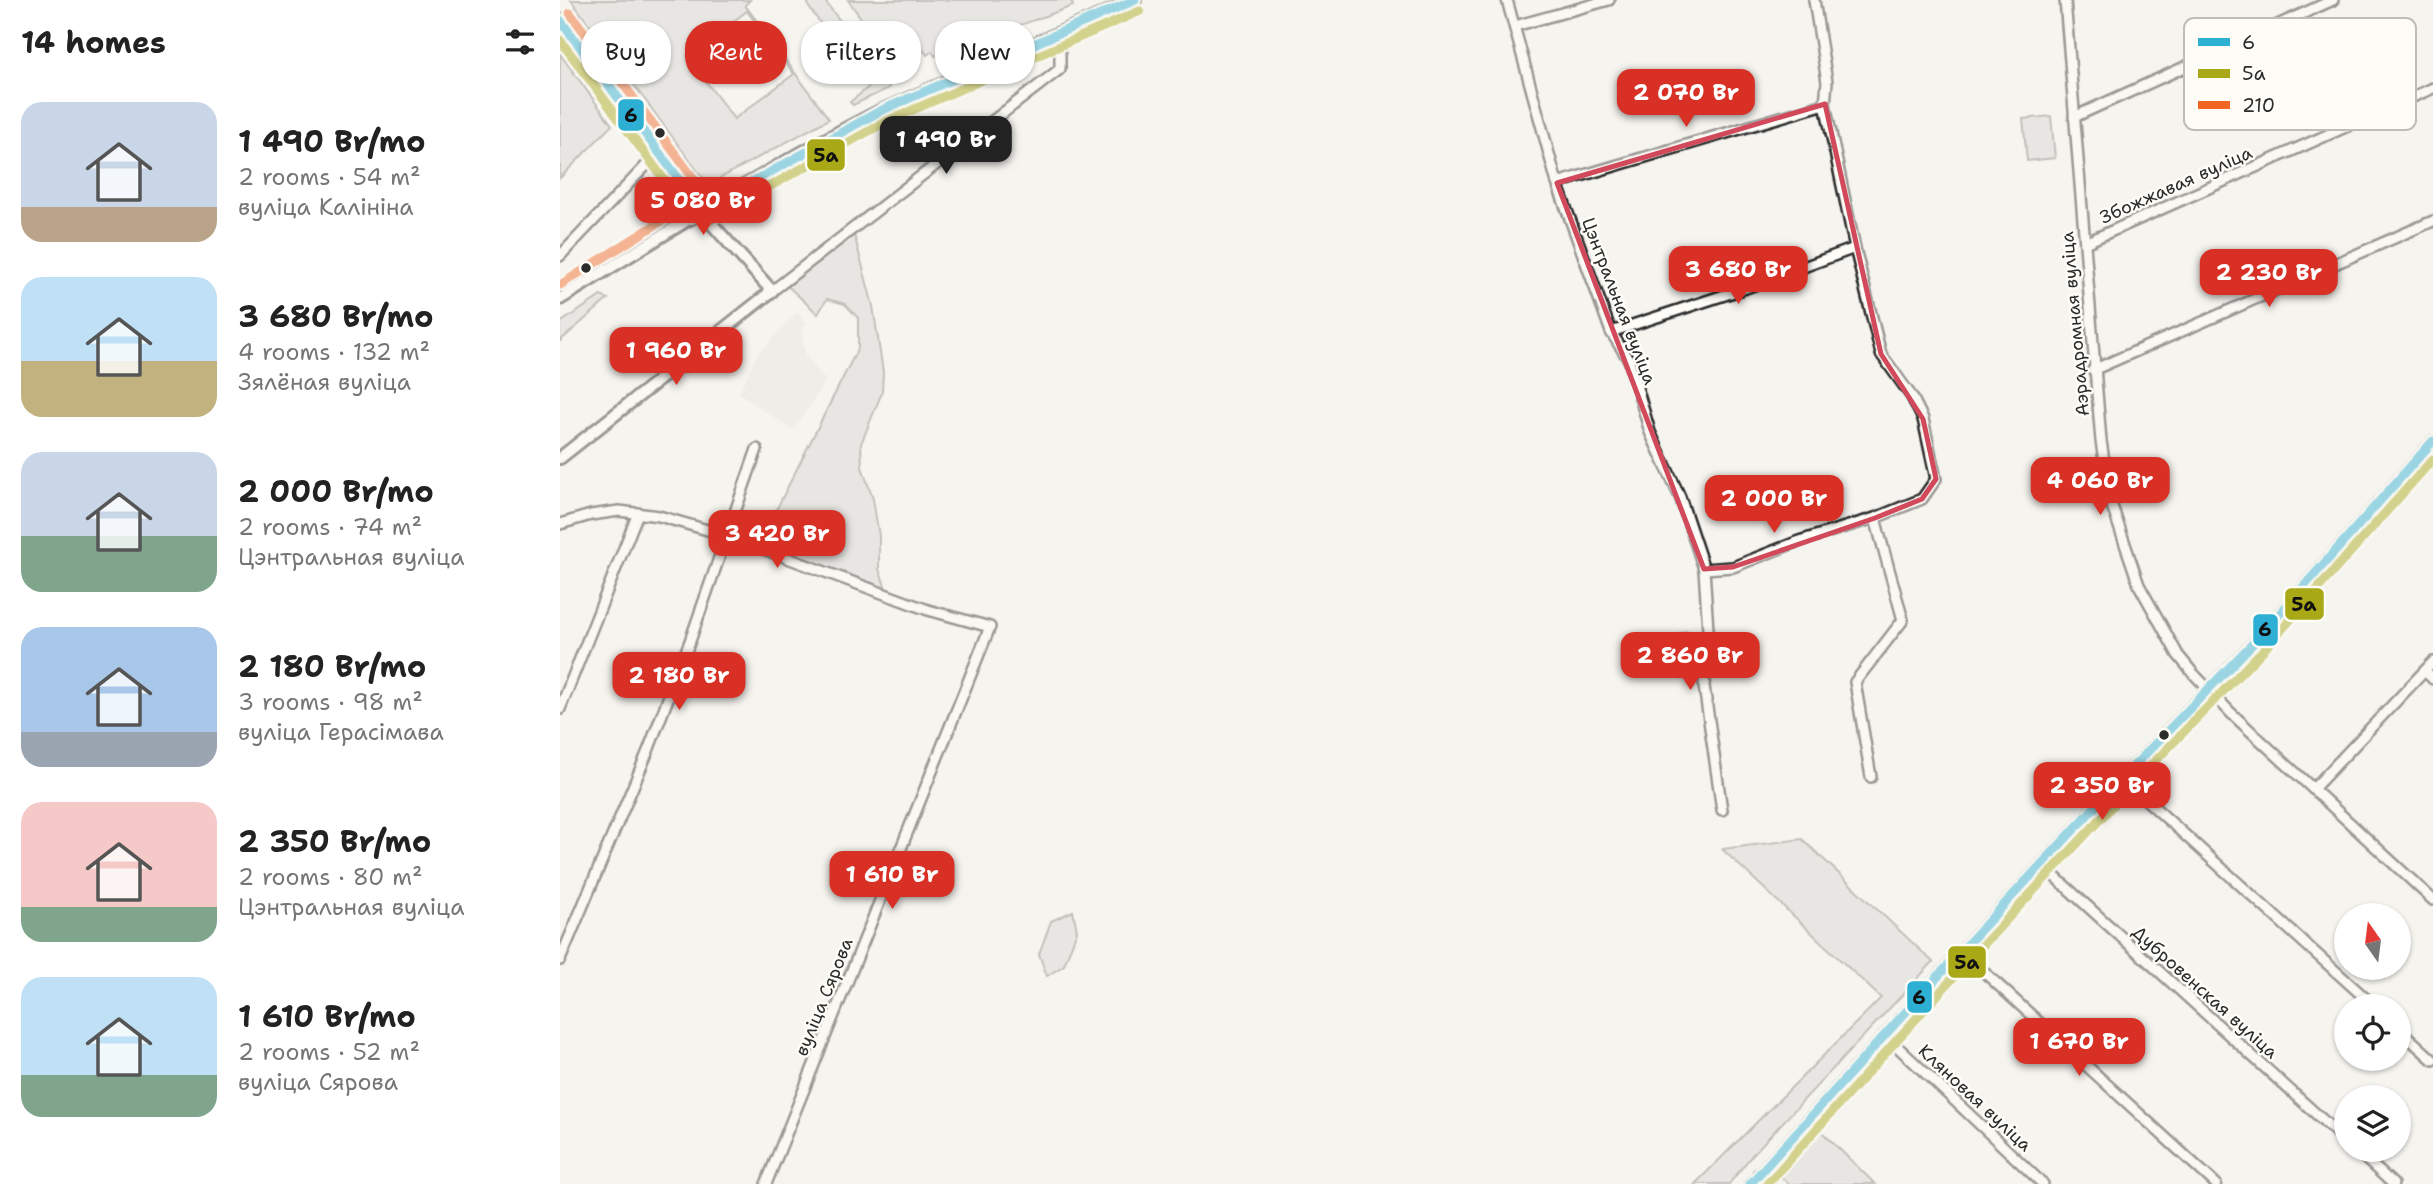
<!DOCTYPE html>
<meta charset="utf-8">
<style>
body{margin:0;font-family:"Shantell Sans",sans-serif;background:#f6f6f6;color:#222;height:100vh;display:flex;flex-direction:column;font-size:26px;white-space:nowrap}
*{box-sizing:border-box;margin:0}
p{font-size:23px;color:#767676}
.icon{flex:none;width:38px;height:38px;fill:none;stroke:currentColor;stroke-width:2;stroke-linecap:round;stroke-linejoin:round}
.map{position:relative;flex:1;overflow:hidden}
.side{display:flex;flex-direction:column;background:#fff;width:560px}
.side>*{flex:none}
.hud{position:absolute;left:21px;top:21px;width:665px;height:63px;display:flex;gap:14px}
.needle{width:46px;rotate:346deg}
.buttons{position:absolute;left:1774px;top:903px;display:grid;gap:14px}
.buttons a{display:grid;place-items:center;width:77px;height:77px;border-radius:50%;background:#fff;box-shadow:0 2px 5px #0004;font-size:35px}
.price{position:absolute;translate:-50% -60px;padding:0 16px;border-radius:14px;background:#d93025;color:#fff;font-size:23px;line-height:46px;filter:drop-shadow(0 2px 4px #0008)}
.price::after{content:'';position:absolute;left:50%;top:42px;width:21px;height:16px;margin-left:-10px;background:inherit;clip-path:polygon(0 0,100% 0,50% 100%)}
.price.on{background:#222;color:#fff}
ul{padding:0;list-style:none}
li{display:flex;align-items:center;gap:21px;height:175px;padding:0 21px}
li span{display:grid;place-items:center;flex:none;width:196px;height:140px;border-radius:21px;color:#555}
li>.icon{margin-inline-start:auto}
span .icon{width:84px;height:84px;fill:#fffc;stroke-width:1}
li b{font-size:30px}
h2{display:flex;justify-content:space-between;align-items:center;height:84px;padding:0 21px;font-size:30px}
.tag{padding:0 24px;border-radius:28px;background:#fff;box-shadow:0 2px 5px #0004;font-size:24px;line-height:63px}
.tag.on{background:#d93025;color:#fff}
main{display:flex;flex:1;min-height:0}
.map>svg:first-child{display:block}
.built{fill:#e6e5e0}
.green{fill:#d7d6d2;stroke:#81807e;stroke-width:2;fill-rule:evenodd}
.water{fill:#adaca9;stroke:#797877;stroke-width:2}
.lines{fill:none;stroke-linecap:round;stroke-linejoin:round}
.minor-casing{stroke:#2b2b2b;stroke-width:14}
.major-casing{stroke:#2b2b2b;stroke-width:16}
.minor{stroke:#fdfcf7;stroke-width:9}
.major{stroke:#fdfcf7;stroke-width:10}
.bus-1-casing{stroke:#fdfcf7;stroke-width:14}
.bus-2-casing{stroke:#fdfcf7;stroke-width:14}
.bus-3-casing{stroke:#fdfcf7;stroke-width:14}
.bus-1{stroke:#2eb0d5;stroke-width:9}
.bus-2{stroke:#a9a816;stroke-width:9}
.bus-3{stroke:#f26522;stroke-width:9}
.marked{fill:none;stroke:#d1495b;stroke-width:5;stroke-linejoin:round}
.bus-dot{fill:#2b2b2b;stroke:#fdfcf7;stroke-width:2.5}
.labels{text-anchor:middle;stroke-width:5;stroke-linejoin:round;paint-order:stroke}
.street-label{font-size:18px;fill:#2b2b2b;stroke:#fdfcf7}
.key{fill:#fdfcf7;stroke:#bebdba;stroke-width:2}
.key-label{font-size:19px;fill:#2b2b2b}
.line-badge{stroke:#fdfcf7;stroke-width:2.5}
.pale-badge-label{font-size:19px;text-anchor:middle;font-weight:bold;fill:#111}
</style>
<main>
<section class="side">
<h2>14 homes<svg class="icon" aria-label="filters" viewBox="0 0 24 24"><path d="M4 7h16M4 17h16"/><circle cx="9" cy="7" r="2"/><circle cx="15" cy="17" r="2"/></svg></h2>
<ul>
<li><span style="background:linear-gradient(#c9d6e8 75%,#b9a48a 0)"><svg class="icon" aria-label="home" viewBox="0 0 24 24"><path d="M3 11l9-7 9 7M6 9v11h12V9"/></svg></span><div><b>1 490 Br/mo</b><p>2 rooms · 54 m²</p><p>вуліца Калініна</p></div></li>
<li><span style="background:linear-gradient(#bfe0f5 60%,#c2b280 0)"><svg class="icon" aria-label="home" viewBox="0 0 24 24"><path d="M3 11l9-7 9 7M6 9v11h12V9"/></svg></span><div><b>3 680 Br/mo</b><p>4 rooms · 132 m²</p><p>Зялёная вуліца</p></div></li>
<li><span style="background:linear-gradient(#c9d6e8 60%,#7fa58c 0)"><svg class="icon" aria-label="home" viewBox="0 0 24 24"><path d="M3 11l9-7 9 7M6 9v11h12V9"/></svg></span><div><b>2 000 Br/mo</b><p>2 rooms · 74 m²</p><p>Цэнтральная вуліца</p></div></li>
<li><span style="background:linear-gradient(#a9c7e8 75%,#9aa5b1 0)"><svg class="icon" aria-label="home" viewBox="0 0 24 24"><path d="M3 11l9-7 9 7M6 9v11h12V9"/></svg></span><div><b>2 180 Br/mo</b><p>3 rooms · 98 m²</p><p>вуліца Герасімава</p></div></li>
<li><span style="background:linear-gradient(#f6c9c9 75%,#7fa58c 0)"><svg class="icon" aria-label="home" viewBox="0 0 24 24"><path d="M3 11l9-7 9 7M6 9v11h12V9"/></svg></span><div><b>2 350 Br/mo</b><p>2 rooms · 80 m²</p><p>Цэнтральная вуліца</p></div></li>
<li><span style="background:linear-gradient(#bfe0f5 70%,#7fa58c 0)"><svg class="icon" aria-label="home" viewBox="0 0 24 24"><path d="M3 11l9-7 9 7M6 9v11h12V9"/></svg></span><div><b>1 610 Br/mo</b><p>2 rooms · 52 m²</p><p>вуліца Сярова</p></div></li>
</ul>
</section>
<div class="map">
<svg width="1873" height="1184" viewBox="0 0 1873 1184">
<rect width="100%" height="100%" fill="#f5f4ef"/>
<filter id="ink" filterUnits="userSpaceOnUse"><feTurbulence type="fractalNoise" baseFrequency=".0143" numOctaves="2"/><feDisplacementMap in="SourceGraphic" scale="14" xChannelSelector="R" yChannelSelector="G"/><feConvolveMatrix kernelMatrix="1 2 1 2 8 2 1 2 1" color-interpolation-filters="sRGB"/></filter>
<g filter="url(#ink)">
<path class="built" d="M237,312L247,323L241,330L246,356L266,381L233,431L179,393L196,356Z"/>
<g class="green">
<path d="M11,0H190L185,5L269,119L155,181L142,177ZM187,11L234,74L174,119L127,56Z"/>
<path d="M248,0H264L290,34L291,40C289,46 283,49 277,46L248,6Z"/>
<path d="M288,0H511L513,6L375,56L372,51L367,55L362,48L358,52L354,47L349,51L335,31L319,43Z"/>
<path d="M0,54L52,125L0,178Z"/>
<path d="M325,74L330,80L329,88L293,105L290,102Z"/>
<path d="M1491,116L1495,158L1467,161L1463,119Z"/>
<path d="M291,223L313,306L323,372L322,392L301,444L302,467L313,499L319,536V569L328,594L238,567L204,550L209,524L298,348V318L285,304L267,299L258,314L221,280Z"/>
<path d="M41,296L48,299L0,341V323Z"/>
<path d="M1242,839L1373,962L1193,1154L1169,1184H1135L1321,998L1162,849Z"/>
<path d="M513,911L517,931L504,965L487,976L479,954L491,921Z"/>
<path d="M1260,1130L1315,1184H1229L1220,1176Z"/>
</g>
<path class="water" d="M1128,631C1138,640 1137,647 1131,659L1119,662C1104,650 1109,634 1128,631Z"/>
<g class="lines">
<defs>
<g id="minor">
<path d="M947,0L997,183L1051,332L1069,360L1090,432L1120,497L1144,569L1173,567L1239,541L1315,518L1362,499L1376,479L1363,419L1352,397L1321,354L1295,248L1265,104L1267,82L1254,0"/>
<path d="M1505,0L1541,441L1550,500L1579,585L1618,655L1632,672L1671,713L1873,900"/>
<path d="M955,26L1049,0"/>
<path d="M1514,117L1773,0"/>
<path d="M997,183L1265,104"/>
<path d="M1525,243L1873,88"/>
<path d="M0,256L99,152"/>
<path d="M212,291L500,69V53L495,35"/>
<path d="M1051,332L1186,288L1295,248"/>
<path d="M1533,370L1873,221"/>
<path d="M0,524L31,515L59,511L99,516L168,536L368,610L430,627L206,1184"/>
<path d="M1144,569L1148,630L1144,686L1162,810"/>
<path d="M1865,671L1873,679"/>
<path d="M0,709L78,513"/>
<path d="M1311,777L1295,682L1343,620L1315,518"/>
<path d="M1562,778L1814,1006"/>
<path d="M1753,789L1873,662"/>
<path d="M1482,865L1787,1142"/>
<path d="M1401,951L1656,1184"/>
<path d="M0,960L88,751L130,641L197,449"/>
<path d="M1839,1029L1873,1060"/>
<path d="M1326,1036L1483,1184"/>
<path d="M1796,1150L1833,1184"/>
<path d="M1198,1174L1210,1184"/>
<path d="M1190,1184L1401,951L1562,778L1699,637L1873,441"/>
</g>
<g id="major">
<path d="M0,20L151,223L212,291L0,458"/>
<path d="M0,299C105,234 209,167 320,111L575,0"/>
</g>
</defs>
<use href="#minor" class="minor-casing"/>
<use href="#major" class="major-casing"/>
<use href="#minor" class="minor"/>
<use href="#major" class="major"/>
<defs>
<g id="bus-1">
<path d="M0,20L142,210"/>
<path d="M142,210L320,111L575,0"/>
<path d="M1190,1184L1401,951L1562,778L1699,637L1873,441"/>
</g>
<g id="bus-2">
<path d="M0,40L132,217"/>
<path d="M148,221L325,122L580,11"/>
<path d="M1207,1184L1410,959L1571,786L1708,645L1873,459"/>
</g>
<g id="bus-3">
<path d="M10,13L152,203"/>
<path d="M0,285L135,200"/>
</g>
</defs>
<use href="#bus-1" class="bus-1-casing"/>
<use href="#bus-2" class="bus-2-casing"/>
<use href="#bus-3" class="bus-3-casing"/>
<use href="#bus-1" class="bus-1"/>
<use href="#bus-2" class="bus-2"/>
<use href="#bus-3" class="bus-3"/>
</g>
</g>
<path d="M0 0H1873V1184H0ZM1265,104L1321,354L1363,419L1376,479L1362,499L1315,518L1173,567L1144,569L997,183Z" fill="#f5f4ef" fill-opacity=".55" fill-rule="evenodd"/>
<path class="marked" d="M1265,104L1321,354L1363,419L1376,479L1362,499L1315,518L1173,567L1144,569L997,183Z"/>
<g class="bus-dot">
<circle cx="100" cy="133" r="6"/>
<circle cx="26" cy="268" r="6"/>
<circle cx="1604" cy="735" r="6"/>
</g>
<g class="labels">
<g class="street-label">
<text transform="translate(1616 185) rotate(-24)" y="6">Збожжавая вуліца</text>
<text transform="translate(1059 301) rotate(69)" y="6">Цэнтральная вуліца</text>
<text transform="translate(1515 324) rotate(-95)" y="6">Аэрадромная вуліца</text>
<text transform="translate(1645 992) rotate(42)" y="6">Дубровенская вуліца</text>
<text transform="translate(264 997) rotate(-68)" y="6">вуліца Сярова</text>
<text transform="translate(1415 1098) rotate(43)" y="6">Кляновая вуліца</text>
</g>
</g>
<rect x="1624" y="18" width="232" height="112" rx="10" class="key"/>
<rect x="1638" y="38" width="32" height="8" fill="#2eb0d5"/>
<rect x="1638" y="69" width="32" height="9" fill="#a9a816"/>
<rect x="1638" y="101" width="32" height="8" fill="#f26522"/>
<g class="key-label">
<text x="1682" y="49">6</text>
<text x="1682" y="80">5а</text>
<text x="1682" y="112">210</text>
</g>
<g class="line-badge">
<rect x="57" y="98" width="28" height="34" rx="7" fill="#2eb0d5"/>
<rect x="246" y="138" width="40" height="34" rx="7" fill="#a9a816"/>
<rect x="1724" y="587" width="41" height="34" rx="7" fill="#a9a816"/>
<rect x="1692" y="613" width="27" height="34" rx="7" fill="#2eb0d5"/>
<rect x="1387" y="945" width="40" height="34" rx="7" fill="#a9a816"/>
<rect x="1346" y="980" width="27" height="34" rx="7" fill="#2eb0d5"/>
</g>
<g class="pale-badge-label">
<text x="71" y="122">6</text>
<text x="266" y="162">5а</text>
<text x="1744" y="611">5а</text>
<text x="1705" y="636">6</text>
<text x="1407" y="969">5а</text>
<text x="1359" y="1004">6</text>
</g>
</svg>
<div class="buttons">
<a><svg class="needle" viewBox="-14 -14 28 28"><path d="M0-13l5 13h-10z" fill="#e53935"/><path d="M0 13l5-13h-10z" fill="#767676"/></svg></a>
<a><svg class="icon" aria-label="locate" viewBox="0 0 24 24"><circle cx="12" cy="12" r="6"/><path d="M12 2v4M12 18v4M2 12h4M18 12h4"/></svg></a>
<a><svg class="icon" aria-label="layers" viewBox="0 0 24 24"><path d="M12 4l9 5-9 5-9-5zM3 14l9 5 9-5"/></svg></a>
</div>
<b class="price" style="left:1126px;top:129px">2 070 Br</b>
<b class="price on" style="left:386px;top:176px">1 490 Br</b>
<b class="price" style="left:143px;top:237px">5 080 Br</b>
<b class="price" style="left:1178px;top:306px">3 680 Br</b>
<b class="price" style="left:1709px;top:309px">2 230 Br</b>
<b class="price" style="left:116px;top:387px">1 960 Br</b>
<b class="price" style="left:1540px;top:517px">4 060 Br</b>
<b class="price" style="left:1214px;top:535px">2 000 Br</b>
<b class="price" style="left:217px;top:570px">3 420 Br</b>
<b class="price" style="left:1130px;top:692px">2 860 Br</b>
<b class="price" style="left:119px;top:712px">2 180 Br</b>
<b class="price" style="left:1542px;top:822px">2 350 Br</b>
<b class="price" style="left:332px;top:911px">1 610 Br</b>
<b class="price" style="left:1519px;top:1078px">1 670 Br</b>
<div class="hud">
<a class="tag">Buy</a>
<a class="tag on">Rent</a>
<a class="tag">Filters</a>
<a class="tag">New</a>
</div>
</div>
</main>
